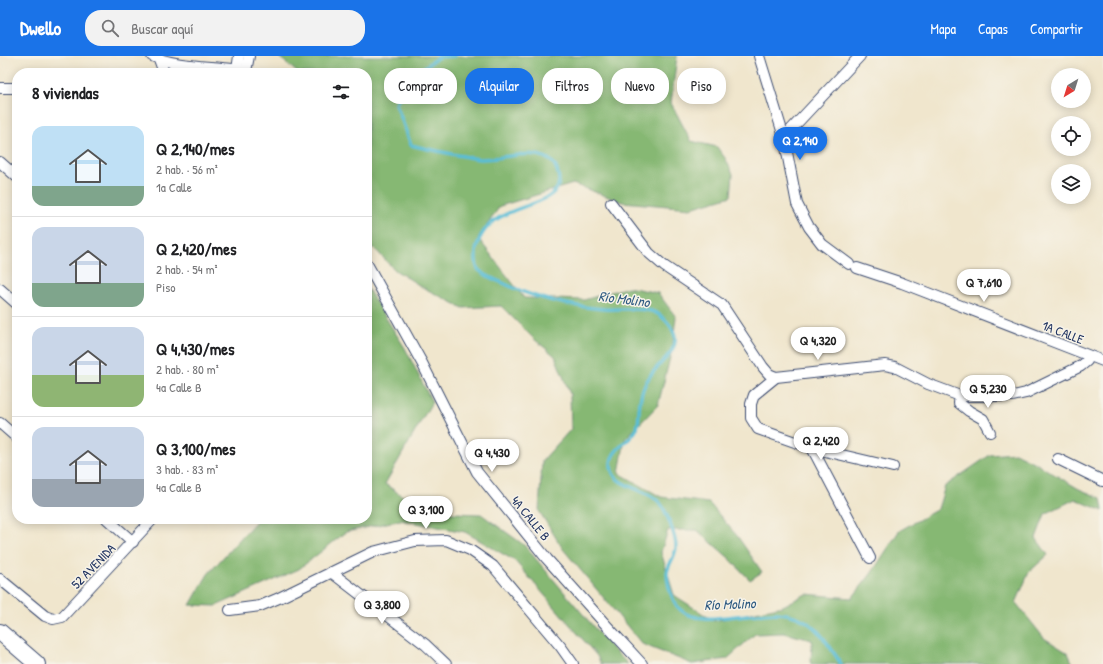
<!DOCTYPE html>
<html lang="es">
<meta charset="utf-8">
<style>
body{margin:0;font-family:"Patrick Hand",sans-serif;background:#f2f2f2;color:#202124;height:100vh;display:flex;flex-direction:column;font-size:15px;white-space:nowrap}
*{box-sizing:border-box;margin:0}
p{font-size:13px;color:#757577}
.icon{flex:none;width:22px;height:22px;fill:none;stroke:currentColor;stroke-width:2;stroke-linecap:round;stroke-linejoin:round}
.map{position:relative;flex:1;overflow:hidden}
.details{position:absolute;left:12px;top:12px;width:360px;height:456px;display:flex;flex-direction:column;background:#fff;border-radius:16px;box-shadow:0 2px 10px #0003}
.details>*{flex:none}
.hud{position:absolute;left:384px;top:12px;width:380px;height:36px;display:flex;gap:8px}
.needle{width:26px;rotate:218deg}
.controls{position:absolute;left:1051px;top:12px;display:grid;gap:8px}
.controls a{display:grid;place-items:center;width:40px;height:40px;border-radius:50%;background:#fff;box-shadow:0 2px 10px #0003;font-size:20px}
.price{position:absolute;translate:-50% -34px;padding:0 9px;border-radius:14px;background:#fff;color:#222;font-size:13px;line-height:26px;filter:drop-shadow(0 1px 2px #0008)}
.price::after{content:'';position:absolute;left:50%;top:24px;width:12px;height:9px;margin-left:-6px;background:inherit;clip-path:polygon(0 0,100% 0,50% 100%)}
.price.on{background:#1a73e8;color:#fff}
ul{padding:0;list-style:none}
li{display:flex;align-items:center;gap:12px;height:100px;padding:0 20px}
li+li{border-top:1px solid #e0e0e0}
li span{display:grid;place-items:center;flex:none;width:112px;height:80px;border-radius:12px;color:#555}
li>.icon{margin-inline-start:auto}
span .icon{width:48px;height:48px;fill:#fffc;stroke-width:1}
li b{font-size:17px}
h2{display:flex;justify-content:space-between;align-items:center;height:48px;padding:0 20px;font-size:17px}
.pill{padding:0 14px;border-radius:16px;background:#fff;box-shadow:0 2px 10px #0003;font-size:14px;line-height:36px}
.pill.on{background:#1a73e8;color:#fff}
header{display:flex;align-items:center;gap:24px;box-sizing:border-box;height:56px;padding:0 20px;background:#1a73e8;color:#fff}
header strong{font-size:19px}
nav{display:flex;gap:22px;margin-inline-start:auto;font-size:14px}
.search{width:280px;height:36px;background:#f2f2f2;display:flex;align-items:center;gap:10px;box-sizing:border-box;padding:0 14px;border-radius:16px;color:#757577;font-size:15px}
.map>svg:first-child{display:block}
.forest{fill:#86b873;stroke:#507468}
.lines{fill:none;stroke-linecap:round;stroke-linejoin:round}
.stream{stroke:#59bdd7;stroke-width:3.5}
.minor-casing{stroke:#3b4a6f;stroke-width:12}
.trunk-casing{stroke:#3b4a6f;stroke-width:18}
.minor{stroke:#fff;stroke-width:10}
.trunk{stroke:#fff;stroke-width:16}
.labels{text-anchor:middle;stroke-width:3;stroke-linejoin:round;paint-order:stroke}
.street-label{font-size:13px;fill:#1b2f5e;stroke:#f7f3e8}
.water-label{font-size:14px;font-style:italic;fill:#2e5a82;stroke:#f7f3e8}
</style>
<header>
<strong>Dwello</strong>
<div class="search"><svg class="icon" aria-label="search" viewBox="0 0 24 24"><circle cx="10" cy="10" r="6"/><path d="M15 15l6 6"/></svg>Buscar aquí</div>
<nav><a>Mapa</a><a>Capas</a><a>Compartir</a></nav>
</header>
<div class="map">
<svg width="1103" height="608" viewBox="0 0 1103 608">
<rect width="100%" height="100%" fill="#f7f3e8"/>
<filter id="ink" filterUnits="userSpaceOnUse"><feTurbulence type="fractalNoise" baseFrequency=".025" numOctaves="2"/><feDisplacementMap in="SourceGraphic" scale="8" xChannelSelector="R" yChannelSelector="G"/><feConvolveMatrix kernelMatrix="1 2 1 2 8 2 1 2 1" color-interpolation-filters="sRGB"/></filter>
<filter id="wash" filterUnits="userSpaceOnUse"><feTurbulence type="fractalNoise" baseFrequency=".012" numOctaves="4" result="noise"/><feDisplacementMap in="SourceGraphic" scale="16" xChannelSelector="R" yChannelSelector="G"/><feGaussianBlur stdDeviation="0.9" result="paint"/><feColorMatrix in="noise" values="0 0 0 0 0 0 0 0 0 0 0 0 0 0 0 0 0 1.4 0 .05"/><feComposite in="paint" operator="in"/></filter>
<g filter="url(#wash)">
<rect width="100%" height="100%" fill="#f0e6cd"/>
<g class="forest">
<path d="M278,0H677L671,47L691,85L717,91L725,102L733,118L731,140L691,152L622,146L573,128L500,150L478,182L524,242L584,244L628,231L658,237L676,261L672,294L658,349L625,383L619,417L661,441L709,447L738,481L762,516L750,524L729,502L697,474H668L661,496L674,539L714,565L783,550L806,538L852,542L871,518L899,475L938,453L945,430L990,399L1015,397L1037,408L1079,433L1101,442L1103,455L1075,443L1045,458L1036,482L1048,499L1029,516L1016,547L1044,582L1068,597L1073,608H811L812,584L784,577L755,578L727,603L692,608L642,588L563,493L539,455L542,405L571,373L570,338L555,300L534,283L501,250L463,252L422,231L395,214L374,192H367V17H298Z"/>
<path d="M367,232L405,292L432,346L385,428L426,456L481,458L524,489L610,590L628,608H601L597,600L515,505L465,476L400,464L346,476L299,513L216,550L190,549L208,518L258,463H367Z"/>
</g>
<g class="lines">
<path class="stream" d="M455,0L438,1L405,26L396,48L411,89C428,93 445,97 463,100C469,101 475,103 481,103C502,104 539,89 554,108C557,113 559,119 559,126C555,156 484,144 476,195C476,200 475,208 478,213C482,218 497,225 503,227C535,243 568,250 603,253C618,254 636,251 651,255C661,258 670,267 674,277C681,294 658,307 650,320C645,327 641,338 640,346C638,356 640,366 636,374C630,386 611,393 611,408C610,432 647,431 660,447C666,454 676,481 676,491C676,500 668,508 667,517C667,522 668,527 669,531C674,552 683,561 705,562C712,563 721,561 728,561C744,559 760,558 776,557C811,558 824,581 841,608"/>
</g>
</g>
<g filter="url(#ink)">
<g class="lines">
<defs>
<g id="minor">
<path d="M152,0C170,9 202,10 222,12C231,13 241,13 249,17"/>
<path d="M759,0L784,81L797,148L809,171L822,188L849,208"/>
<path d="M159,3L164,17"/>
<path d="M237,14L239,0"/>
<path d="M246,15L249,0"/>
<path d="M0,32H17"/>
<path d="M784,81L860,0"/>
<path d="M0,106L17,121"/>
<path d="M611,147L649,197L664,210L722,249L763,311L769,318L776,321L885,309L895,311L928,328L960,340H1013L1026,337L1081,310L1087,305L1089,300"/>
<path d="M367,208L422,307L477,416L547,503L607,570L642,608"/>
<path d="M857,212L902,227L1103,305"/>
<path d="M0,233L17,248"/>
<path d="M776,321L754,339L751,348V362L758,373L812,392L893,411"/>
<path d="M960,340L959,347L969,355L983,363L990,376"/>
<path d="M0,367L17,382"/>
<path d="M812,392L870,502"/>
<path d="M1058,403L1103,425"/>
<path d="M107,463L133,486"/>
<path d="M331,516L426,589L446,608"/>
<path d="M0,523L45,560L53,563L62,561L153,463"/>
<path d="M230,554L260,550L279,542L373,496L415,485L446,484L470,494L493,510L561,591L573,608"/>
</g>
<path id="trunk" d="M0,576L37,608"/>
</defs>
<use href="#minor" class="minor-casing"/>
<use href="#trunk" class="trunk-casing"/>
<use href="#minor" class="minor"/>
<use href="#trunk" class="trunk"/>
</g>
</g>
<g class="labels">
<g class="street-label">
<text transform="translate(1063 276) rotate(21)" y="5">1A CALLE</text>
<text transform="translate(531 462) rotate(51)" y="5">4A CALLE B</text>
<text transform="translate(93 510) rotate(-46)" y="5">52 AVENIDA</text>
</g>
<g class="water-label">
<text transform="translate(624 243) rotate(7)" y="5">Río Molino</text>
<text transform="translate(730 548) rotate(-2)" y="5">Río Molino</text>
</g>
</g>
</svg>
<div class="controls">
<a><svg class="needle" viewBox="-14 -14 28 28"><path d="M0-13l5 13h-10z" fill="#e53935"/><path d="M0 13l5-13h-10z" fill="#757577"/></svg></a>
<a><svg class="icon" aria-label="locate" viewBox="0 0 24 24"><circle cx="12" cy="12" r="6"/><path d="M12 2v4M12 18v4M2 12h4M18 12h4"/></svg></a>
<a><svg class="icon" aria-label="layers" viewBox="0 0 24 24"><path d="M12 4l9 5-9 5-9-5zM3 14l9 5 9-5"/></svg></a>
</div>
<b class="price on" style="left:800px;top:105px">Q 2,140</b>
<b class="price" style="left:984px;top:247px">Q 7,610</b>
<b class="price" style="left:818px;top:305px">Q 4,320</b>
<b class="price" style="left:988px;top:353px">Q 5,230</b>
<b class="price" style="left:821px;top:405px">Q 2,420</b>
<b class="price" style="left:492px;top:417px">Q 4,430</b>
<b class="price" style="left:426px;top:474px">Q 3,100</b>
<b class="price" style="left:382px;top:569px">Q 3,800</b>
<div class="hud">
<a class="pill">Comprar</a>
<a class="pill on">Alquilar</a>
<a class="pill">Filtros</a>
<a class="pill">Nuevo</a>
<a class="pill">Piso</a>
</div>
<section class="details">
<h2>8 viviendas<svg class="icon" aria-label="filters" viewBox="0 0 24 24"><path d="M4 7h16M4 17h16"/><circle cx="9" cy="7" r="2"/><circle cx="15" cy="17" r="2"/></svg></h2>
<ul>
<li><span style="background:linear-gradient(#bfe0f5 75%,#7fa58c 0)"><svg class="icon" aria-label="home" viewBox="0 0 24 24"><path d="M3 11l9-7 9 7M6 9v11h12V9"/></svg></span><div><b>Q 2,140/mes</b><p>2 hab. · 56 m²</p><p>1a Calle</p></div></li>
<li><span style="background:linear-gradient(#c9d6e8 70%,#7fa58c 0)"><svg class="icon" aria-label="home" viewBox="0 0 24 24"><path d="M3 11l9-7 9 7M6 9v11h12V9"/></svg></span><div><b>Q 2,420/mes</b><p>2 hab. · 54 m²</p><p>Piso</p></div></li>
<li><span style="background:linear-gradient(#c9d6e8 60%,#8fb573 0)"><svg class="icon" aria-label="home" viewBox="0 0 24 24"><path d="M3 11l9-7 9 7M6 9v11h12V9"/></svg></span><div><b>Q 4,430/mes</b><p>2 hab. · 80 m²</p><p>4a Calle B</p></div></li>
<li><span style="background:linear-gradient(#c9d6e8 65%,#9aa5b1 0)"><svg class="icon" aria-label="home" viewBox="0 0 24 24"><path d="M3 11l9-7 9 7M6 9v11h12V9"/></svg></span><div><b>Q 3,100/mes</b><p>3 hab. · 83 m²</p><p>4a Calle B</p></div></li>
</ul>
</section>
</div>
